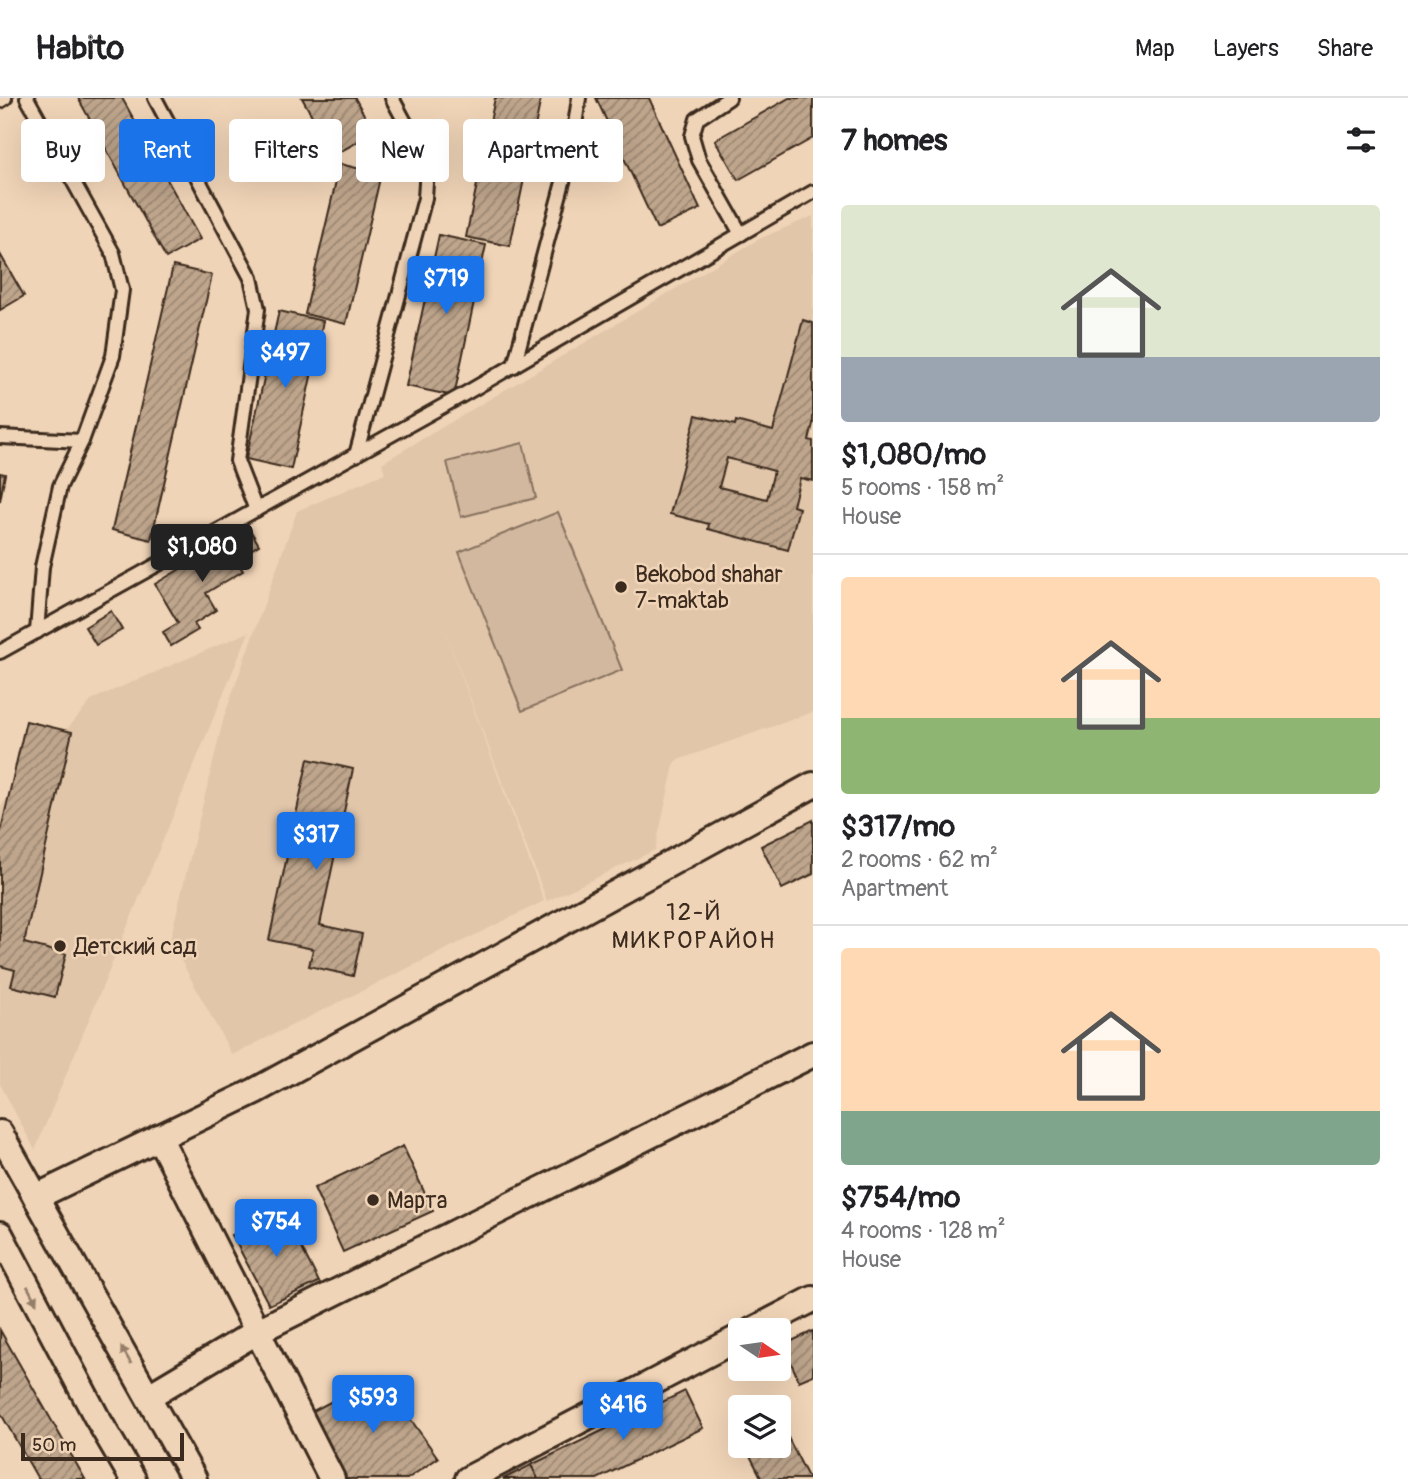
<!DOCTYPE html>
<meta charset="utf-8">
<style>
body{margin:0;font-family:Pangolin,sans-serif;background:#f2f2f2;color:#202124;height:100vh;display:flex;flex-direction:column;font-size:26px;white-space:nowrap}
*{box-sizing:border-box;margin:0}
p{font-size:23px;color:#757577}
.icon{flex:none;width:38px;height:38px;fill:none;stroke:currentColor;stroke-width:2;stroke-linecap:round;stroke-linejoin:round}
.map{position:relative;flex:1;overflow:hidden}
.details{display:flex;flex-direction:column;background:#fff;width:595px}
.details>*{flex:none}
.top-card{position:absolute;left:21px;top:21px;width:665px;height:63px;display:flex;gap:14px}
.needle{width:46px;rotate:103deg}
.controls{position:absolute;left:728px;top:1220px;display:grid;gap:14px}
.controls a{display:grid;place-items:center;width:63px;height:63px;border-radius:7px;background:#fff;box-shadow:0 7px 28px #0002;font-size:35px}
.scale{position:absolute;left:21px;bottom:18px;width:163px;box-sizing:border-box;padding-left:7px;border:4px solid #3b2a1e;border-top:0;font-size:19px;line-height:24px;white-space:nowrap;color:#3b2a1e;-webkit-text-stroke:5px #f0d4b7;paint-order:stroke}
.price{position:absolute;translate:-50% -60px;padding:0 16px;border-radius:7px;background:#1a73e8;color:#fff;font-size:23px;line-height:46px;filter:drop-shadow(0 2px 4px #0008)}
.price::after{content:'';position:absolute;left:50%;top:42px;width:21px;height:16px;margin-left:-10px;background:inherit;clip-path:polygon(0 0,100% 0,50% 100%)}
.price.selected{background:#222;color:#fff}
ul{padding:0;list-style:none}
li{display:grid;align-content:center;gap:14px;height:371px;padding:0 28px}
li+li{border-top:2px solid #e0e0e0}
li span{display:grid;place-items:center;height:217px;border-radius:7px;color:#555}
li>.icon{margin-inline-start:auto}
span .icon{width:126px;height:126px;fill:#fffc;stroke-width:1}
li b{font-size:30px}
h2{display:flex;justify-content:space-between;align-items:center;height:84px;padding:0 28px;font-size:30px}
.chip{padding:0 24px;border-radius:7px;background:#fff;box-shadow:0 7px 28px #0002;font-size:24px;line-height:63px}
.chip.selected{background:#1a73e8;color:#fff}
header{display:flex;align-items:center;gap:42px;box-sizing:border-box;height:98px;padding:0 35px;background:#fff;border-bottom:2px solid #e0e0e0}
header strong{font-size:33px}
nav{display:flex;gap:38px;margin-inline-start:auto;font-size:24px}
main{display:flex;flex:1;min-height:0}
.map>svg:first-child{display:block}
.built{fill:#e1c6aa}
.pitch{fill:#d2b89e;stroke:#86715e;stroke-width:2}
.building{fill:url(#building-hatch);stroke:#3b2a1e;stroke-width:2;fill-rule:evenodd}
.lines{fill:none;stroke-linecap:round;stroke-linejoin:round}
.lane-casing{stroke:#3b2a1e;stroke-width:18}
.street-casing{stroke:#3b2a1e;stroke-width:30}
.lane{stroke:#f0d4b7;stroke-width:12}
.street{stroke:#f0d4b7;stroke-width:24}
.oneway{fill:#967f6a}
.poi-dot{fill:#3b2a1e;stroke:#f0d4b7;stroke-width:2.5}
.labels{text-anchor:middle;stroke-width:5;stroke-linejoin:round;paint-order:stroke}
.poi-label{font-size:23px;fill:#3b2a1e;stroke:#f0d4b7;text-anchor:start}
.neighbourhood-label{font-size:24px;letter-spacing:2px;fill:#3b2a1e;stroke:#f0d4b7}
</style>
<header>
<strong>Habito</strong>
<nav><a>Map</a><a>Layers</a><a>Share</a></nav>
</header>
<main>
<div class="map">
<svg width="813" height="1381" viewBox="0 0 813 1381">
<defs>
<pattern id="building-hatch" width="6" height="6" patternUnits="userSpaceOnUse" patternTransform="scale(1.75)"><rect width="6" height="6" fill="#bea58c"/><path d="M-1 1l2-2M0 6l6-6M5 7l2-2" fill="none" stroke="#9c8772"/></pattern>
</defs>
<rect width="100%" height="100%" fill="#f0d4b7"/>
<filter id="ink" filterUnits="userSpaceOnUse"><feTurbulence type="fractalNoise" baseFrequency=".0143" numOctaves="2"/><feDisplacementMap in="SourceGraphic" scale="14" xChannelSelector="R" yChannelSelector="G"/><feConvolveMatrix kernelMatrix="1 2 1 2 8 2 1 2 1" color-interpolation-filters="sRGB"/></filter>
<g filter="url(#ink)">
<g class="built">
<path d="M813,118V614L675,663L655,752L547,803L440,520L544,803L232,957L170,842L224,619L297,413L385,375L382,365L759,141Z"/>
<path d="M249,534L35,1052L0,986V709L93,601Z"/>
</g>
<g class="pitch">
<path d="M523,345L536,400L461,419L447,364Z"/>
<path d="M558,414L622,572L522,613L459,454Z"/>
</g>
<g class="building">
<path d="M78,0H122L200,141L166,160Z"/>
<path d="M302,0H355L374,35L334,57Z"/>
<path d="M495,0H541L510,148L466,139Z"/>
<path d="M596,0H649L700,111L657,131Z"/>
<path d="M789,0H813V40L738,82L715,42Z"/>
<path d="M340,66L381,76L346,226L305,216Z"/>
<path d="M439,137L486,147L454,298L406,288Z"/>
<path d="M0,156L24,198L0,212Z"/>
<path d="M173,168L212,177L151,442L112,432Z"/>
<path d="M279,213L323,223L291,371L246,361Z"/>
<path d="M803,222L813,225V326L809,342L813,343V383L800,380L793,408L799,410L788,452L708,431L709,426L670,416L696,317L735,327L736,323L773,333ZM727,360L774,373L767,401L719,389Z"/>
<path d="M0,375L5,376L0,403Z"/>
<path d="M249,430L259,447L236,461L243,473L206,495L216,512L194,526L198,532L171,548L163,534L178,525L155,486Z"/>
<path d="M111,513L122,532L96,547L85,529Z"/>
<path d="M26,623L72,634L24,845L66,856L55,899L11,888L15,872L0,868V736Z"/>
<path d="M308,661L353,671L320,827L362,836L353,878L309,868L313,851L269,842Z"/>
<path d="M813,722V776L782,791L761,748Z"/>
<path d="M403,1048L433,1113L343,1154L314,1090Z"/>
<path d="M285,1117L319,1184L269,1207L232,1137Z"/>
<path d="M0,1232L85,1381H38L0,1314Z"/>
<path d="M813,1233V1277L799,1283L783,1247Z"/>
<path d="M380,1278L438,1360L407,1381H343L313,1313Z"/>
<path d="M685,1293L703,1330L597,1381H538L531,1367Z"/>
<path d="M779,1322L809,1381H762L745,1348H779Z"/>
<path d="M531,1367L538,1381H503Z"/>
</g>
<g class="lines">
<defs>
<g id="lane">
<path d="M27,0L113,155L122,192L113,258L82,343L60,388L42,469L37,534"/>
<path d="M155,0L251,180L258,211L237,363L256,412"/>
<path d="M729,0L697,21L692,38L699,62L741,136"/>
<path d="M0,3L5,0"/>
<path d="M514,268L571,54L579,0"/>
<path d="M0,339L82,343"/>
<path d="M356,357L425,100L427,70L419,50L392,0"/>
<path d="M0,554L461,298L813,94"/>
</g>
<g id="street">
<path d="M0,1035L194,1381"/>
<path d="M159,1039L332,1381"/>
<path d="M36,1099L255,993L813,687"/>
<path d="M0,1136L96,1318L133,1381"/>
<path d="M753,1232L813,1201"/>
<path d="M149,1298L258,1233L813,956"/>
<path d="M468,1381L740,1239"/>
</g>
</defs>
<use href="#lane" class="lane-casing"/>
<use href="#street" class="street-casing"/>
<use href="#lane" class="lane"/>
<use href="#street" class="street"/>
</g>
<defs><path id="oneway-solid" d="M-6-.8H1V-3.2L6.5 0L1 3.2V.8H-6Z" transform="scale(1.75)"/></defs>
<g class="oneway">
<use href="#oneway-solid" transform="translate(32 1197) rotate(62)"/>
<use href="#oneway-solid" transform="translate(126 1257) rotate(-120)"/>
</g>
</g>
<g class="poi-dot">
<circle cx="621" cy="489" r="7"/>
<circle cx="60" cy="848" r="7"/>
<circle cx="373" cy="1102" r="7"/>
</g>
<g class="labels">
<g class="poi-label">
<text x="635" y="484">Bekobod shahar<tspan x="635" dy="26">7-maktab</tspan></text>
<text x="74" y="856">Детский сад</text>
<text x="387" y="1110">Марта</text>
</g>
<g class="neighbourhood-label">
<text x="694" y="822">12-Й<tspan x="694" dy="28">МИКРОРАЙОН</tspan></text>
</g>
</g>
</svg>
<div class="controls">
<a><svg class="needle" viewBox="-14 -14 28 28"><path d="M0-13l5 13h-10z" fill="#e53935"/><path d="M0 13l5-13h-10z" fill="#757577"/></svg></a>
<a><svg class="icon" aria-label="layers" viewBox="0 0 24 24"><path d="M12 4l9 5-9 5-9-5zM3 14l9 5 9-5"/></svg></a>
</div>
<div class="scale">50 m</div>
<b class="price" style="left:446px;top:218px">$719</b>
<b class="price" style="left:285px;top:292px">$497</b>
<b class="price selected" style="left:202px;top:486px">$1,080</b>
<b class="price" style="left:316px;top:774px">$317</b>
<b class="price" style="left:276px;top:1161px">$754</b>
<b class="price" style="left:373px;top:1337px">$593</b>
<b class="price" style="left:623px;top:1344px">$416</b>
<div class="top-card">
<a class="chip">Buy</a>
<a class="chip selected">Rent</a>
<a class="chip">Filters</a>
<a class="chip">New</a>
<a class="chip">Apartment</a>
</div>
</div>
<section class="details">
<h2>7 homes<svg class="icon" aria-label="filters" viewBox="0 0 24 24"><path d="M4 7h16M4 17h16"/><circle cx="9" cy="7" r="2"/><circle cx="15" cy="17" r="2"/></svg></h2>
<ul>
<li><span style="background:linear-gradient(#dfe7d0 70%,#9aa5b1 0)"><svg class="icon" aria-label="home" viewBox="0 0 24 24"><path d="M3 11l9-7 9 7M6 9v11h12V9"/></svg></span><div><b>$1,080/mo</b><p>5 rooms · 158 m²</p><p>House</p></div></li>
<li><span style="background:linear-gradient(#ffd9b3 65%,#8fb573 0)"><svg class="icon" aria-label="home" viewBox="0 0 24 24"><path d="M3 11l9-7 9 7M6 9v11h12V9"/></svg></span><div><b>$317/mo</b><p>2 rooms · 62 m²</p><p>Apartment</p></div></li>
<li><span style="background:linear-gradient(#ffd9b3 75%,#7fa58c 0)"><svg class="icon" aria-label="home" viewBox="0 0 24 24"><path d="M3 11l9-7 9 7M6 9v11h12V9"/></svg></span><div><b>$754/mo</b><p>4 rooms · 128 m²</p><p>House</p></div></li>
</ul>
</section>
</main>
